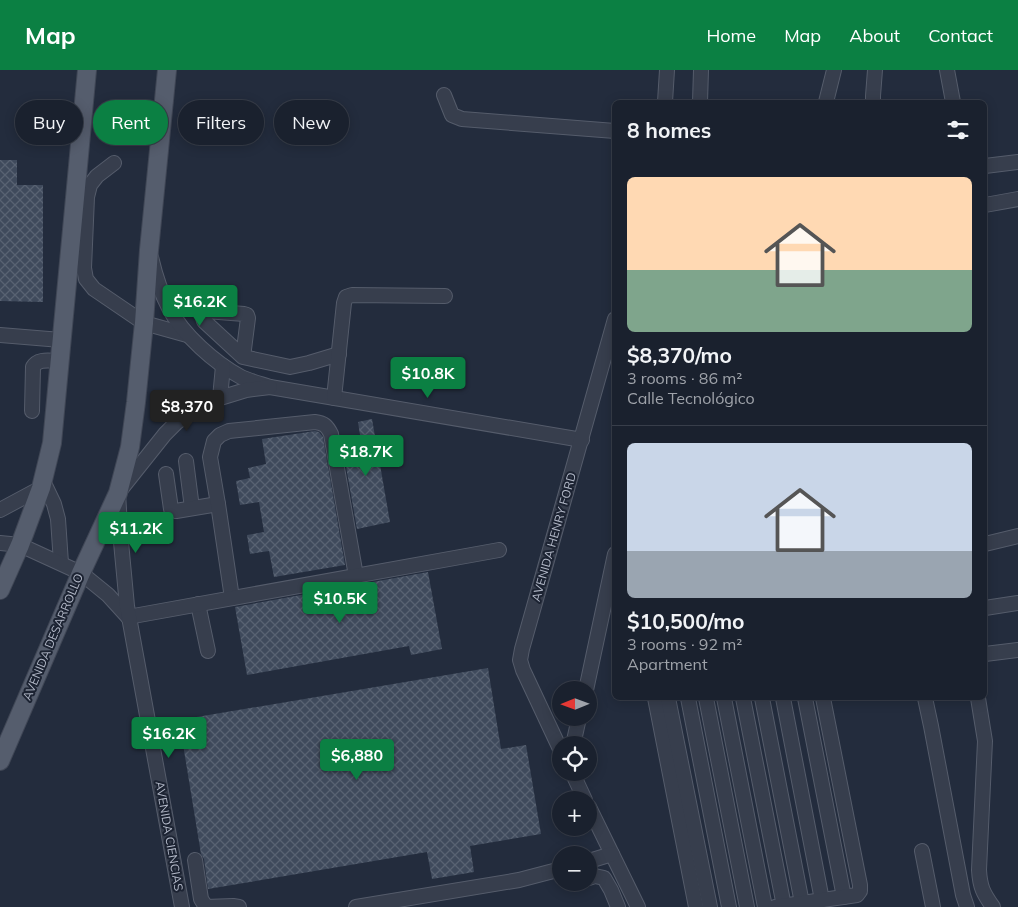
<!DOCTYPE html>
<meta charset="utf-8">
<style>
body{margin:0;font-family:Mulish,sans-serif;background:#232936;color:#f1f3f6;height:100vh;display:flex;flex-direction:column;font-size:19px;white-space:nowrap}
*{box-sizing:border-box;margin:0}
p{font-size:16px;color:#9fa3aa}
.icon{flex:none;width:28px;height:28px;fill:none;stroke:currentColor;stroke-width:2;stroke-linecap:round;stroke-linejoin:round}
.map{position:relative;flex:1;overflow:hidden}
.sheet{position:absolute;left:612px;top:30px;width:375px;height:600px;display:flex;flex-direction:column;background:#1a212e;border-radius:8px;box-shadow:0 2px 12px #0003,0 0 0 1px #383e4a}
.sheet>*{flex:none}
.top-card{position:absolute;left:15px;top:30px;width:475px;height:45px;display:flex;gap:10px}
.needle{width:32px;rotate:269deg}
.buttons{position:absolute;left:552px;top:611px;display:grid;gap:10px}
.buttons a{display:grid;place-items:center;width:45px;height:45px;border-radius:50%;background:#1a212e;box-shadow:0 2px 12px #0003,0 0 0 1px #383e4a;font-size:25px}
.price{position:absolute;translate:-50% -42px;padding:0 11px;border-radius:5px;background:#0b8043;color:#fff;font-size:16px;line-height:32px;filter:drop-shadow(0 1px 2px #0008)}
.price::after{content:'';position:absolute;left:50%;top:30px;width:15px;height:11px;margin-left:-8px;background:inherit;clip-path:polygon(0 0,100% 0,50% 100%)}
.price.current{background:#222;color:#fff}
ul{padding:0;list-style:none}
li{display:grid;align-content:center;gap:10px;height:265px;padding:0 15px}
li+li{border-top:1px solid #383e4a}
li span{display:grid;place-items:center;height:155px;border-radius:8px;color:#555}
li>.icon{margin-inline-start:auto}
span .icon{width:90px;height:90px;fill:#fffc;stroke-width:1}
li b{font-size:21px}
h2{display:flex;justify-content:space-between;align-items:center;height:60px;padding:0 15px;font-size:21px}
.tag{padding:0 18px;border-radius:22px;background:#1a212e;box-shadow:0 2px 12px #0003,0 0 0 1px #383e4a;font-size:18px;line-height:45px}
.tag.current{background:#0b8043;color:#fff}
header{display:flex;align-items:center;gap:30px;box-sizing:border-box;height:70px;padding:0 25px;background:#0b8043;color:#fff}
header strong{font-size:24px}
nav{display:flex;gap:28px;margin-inline-start:auto;font-size:18px}
.map>svg:first-child{display:block}
.building{fill:url(#building-cross-hatch)}
.lines{fill:none;stroke-linecap:round;stroke-linejoin:round}
.minor-casing{stroke:#555c6b;stroke-width:16}
.major-casing{stroke:#404756;stroke-width:20}
.minor{stroke:#373e4d;stroke-width:14}
.major{stroke:#555d6d;stroke-width:18}
.labels{text-anchor:middle;stroke-width:4;stroke-linejoin:round;paint-order:stroke}
.street-label{font-size:12px;fill:#b3b9c8;stroke:#1c2332}
</style>
<header>
<strong>Map</strong>
<nav><a>Home</a><a>Map</a><a>About</a><a>Contact</a></nav>
</header>
<div class="map">
<svg width="1018" height="837" viewBox="0 0 1018 837">
<defs>
<pattern id="building-cross-hatch" width="8" height="8" patternUnits="userSpaceOnUse" patternTransform="scale(1.25)"><rect width="8" height="8" fill="#3f4a5c"/><path d="M0 0l8 8M0 8l8-8" fill="none" stroke="#586272"/></pattern>
</defs>
<rect width="100%" height="100%" fill="#232c3d"/>
<g class="building">
<path d="M0,90H17V115H43V232L0,231Z"/>
<path d="M372,349L390,452L357,459L341,368L360,365L358,352Z"/>
<path d="M315,361L319,362L323,367L345,495L274,507L269,481L250,484L247,465L264,462L259,432L240,435L236,411L250,408L248,398L266,394L262,369Z"/>
<path d="M428,502L442,579L411,585L409,576L247,605L235,537Z"/>
<path d="M488,598L501,679L526,675L541,764L470,776L474,802L432,809L427,782L208,819L204,789L201,784L179,650Z"/>
</g>
<g class="lines">
<defs>
<g id="minor">
<path d="M947,0L953,32"/>
<path d="M444,25L452,45L462,49L615,61"/>
<path d="M665,32L667,0"/>
<path d="M700,32L701,0"/>
<path d="M826,32L834,0"/>
<path d="M873,32V26L875,0"/>
<path d="M114,93L97,106L90,115L87,127L84,198L86,209L94,219L144,253L187,265"/>
<path d="M985,96L1018,92"/>
<path d="M985,135L1018,129"/>
<path d="M151,187C155,204 161,223 169,238C183,265 215,293 241,307C250,311 261,314 270,317L582,370"/>
<path d="M0,265L61,270"/>
<path d="M243,287L248,248L247,245L244,244L206,241L203,242L202,244L204,251L243,287L290,297L309,293L339,284"/>
<path d="M220,328L223,296"/>
<path d="M334,328L344,233L346,227L352,225L445,226"/>
<path d="M32,341L33,297C38,288 50,291 59,291"/>
<path d="M186,391L192,438"/>
<path d="M166,404L171,439L176,441L218,434"/>
<path d="M43,411L54,434L58,449L61,493"/>
<path d="M0,440L41,418"/>
<path d="M0,473L20,475L81,503L108,525L128,547"/>
<path d="M985,474L1018,466"/>
<path d="M232,528L218,434L210,387L214,371L220,365L229,361L315,352C324,353 327,356 331,364L356,506"/>
<path d="M198,534L208,581"/>
<path d="M985,538L1018,533"/>
<path d="M128,547L499,480"/>
<path d="M985,584L1018,580"/>
<path d="M586,620L615,484"/>
<path d="M655,628L696,837"/>
<path d="M668,628L710,837"/>
<path d="M688,628L729,837"/>
<path d="M706,628L747,837"/>
<path d="M724,628L765,837"/>
<path d="M743,628L784,836"/>
<path d="M762,628L802,833"/>
<path d="M783,628L822,830"/>
<path d="M805,628L844,827"/>
<path d="M925,628L931,656L963,825L967,837"/>
<path d="M978,628L985,671L979,800C980,817 983,823 993,837"/>
<path d="M573,675L579,648"/>
<path d="M561,681L523,600L520,590L522,579L615,249"/>
<path d="M572,702L585,730"/>
<path d="M589,737L638,837"/>
<path d="M922,781L933,837"/>
<path d="M195,790L201,829L206,837L233,836L239,837"/>
<path d="M589,791L612,784"/>
<path d="M589,808L595,806L604,808L611,820L618,837"/>
<path d="M182,837L127,536L121,472L118,423L165,364L176,353L189,343L220,328L246,320L270,317"/>
<path d="M356,837L519,810L561,799"/>
<path d="M775,837L857,825L860,821V815L823,628"/>
</g>
<g id="major">
<path d="M0,520L20,475L41,418L52,373L87,0"/>
<path d="M0,691L81,503L118,423L130,377L136,332L144,253L149,180L167,0"/>
</g>
</defs>
<use href="#minor" class="minor-casing"/>
<use href="#major" class="major-casing"/>
<use href="#minor" class="minor"/>
<use href="#major" class="major"/>
</g>
<g class="labels">
<g class="street-label">
<text transform="translate(554 467) rotate(-74)" y="4">AVENIDA HENRY FORD</text>
<text transform="translate(53 567) rotate(-67)" y="4">AVENIDA DESARROLLO</text>
<text transform="translate(169 766) rotate(80)" y="4">AVENIDA CIENCIAS</text>
</g>
</g>
</svg>
<div class="buttons">
<a><svg class="needle" viewBox="-14 -14 28 28"><path d="M0-13l5 13h-10z" fill="#e53935"/><path d="M0 13l5-13h-10z" fill="#9fa3aa"/></svg></a>
<a><svg class="icon" aria-label="locate" viewBox="0 0 24 24"><circle cx="12" cy="12" r="6"/><path d="M12 2v4M12 18v4M2 12h4M18 12h4"/></svg></a>
<a>+</a>
<a>−</a>
</div>
<b class="price" style="left:200px;top:257px">$16.2K</b>
<b class="price" style="left:428px;top:329px">$10.8K</b>
<b class="price current" style="left:187px;top:362px">$8,370</b>
<b class="price" style="left:366px;top:407px">$18.7K</b>
<b class="price" style="left:136px;top:484px">$11.2K</b>
<b class="price" style="left:340px;top:554px">$10.5K</b>
<b class="price" style="left:169px;top:689px">$16.2K</b>
<b class="price" style="left:357px;top:711px">$6,880</b>
<div class="top-card">
<a class="tag">Buy</a>
<a class="tag current">Rent</a>
<a class="tag">Filters</a>
<a class="tag">New</a>
</div>
<section class="sheet">
<h2>8 homes<svg class="icon" aria-label="filters" viewBox="0 0 24 24"><path d="M4 7h16M4 17h16"/><circle cx="9" cy="7" r="2"/><circle cx="15" cy="17" r="2"/></svg></h2>
<ul>
<li><span style="background:linear-gradient(#ffd9b3 60%,#7fa58c 0)"><svg class="icon" aria-label="home" viewBox="0 0 24 24"><path d="M3 11l9-7 9 7M6 9v11h12V9"/></svg></span><div><b>$8,370/mo</b><p>3 rooms · 86 m²</p><p>Calle Tecnológico</p></div></li>
<li><span style="background:linear-gradient(#c9d6e8 70%,#9aa5b1 0)"><svg class="icon" aria-label="home" viewBox="0 0 24 24"><path d="M3 11l9-7 9 7M6 9v11h12V9"/></svg></span><div><b>$10,500/mo</b><p>3 rooms · 92 m²</p><p>Apartment</p></div></li>
</ul>
</section>
</div>
